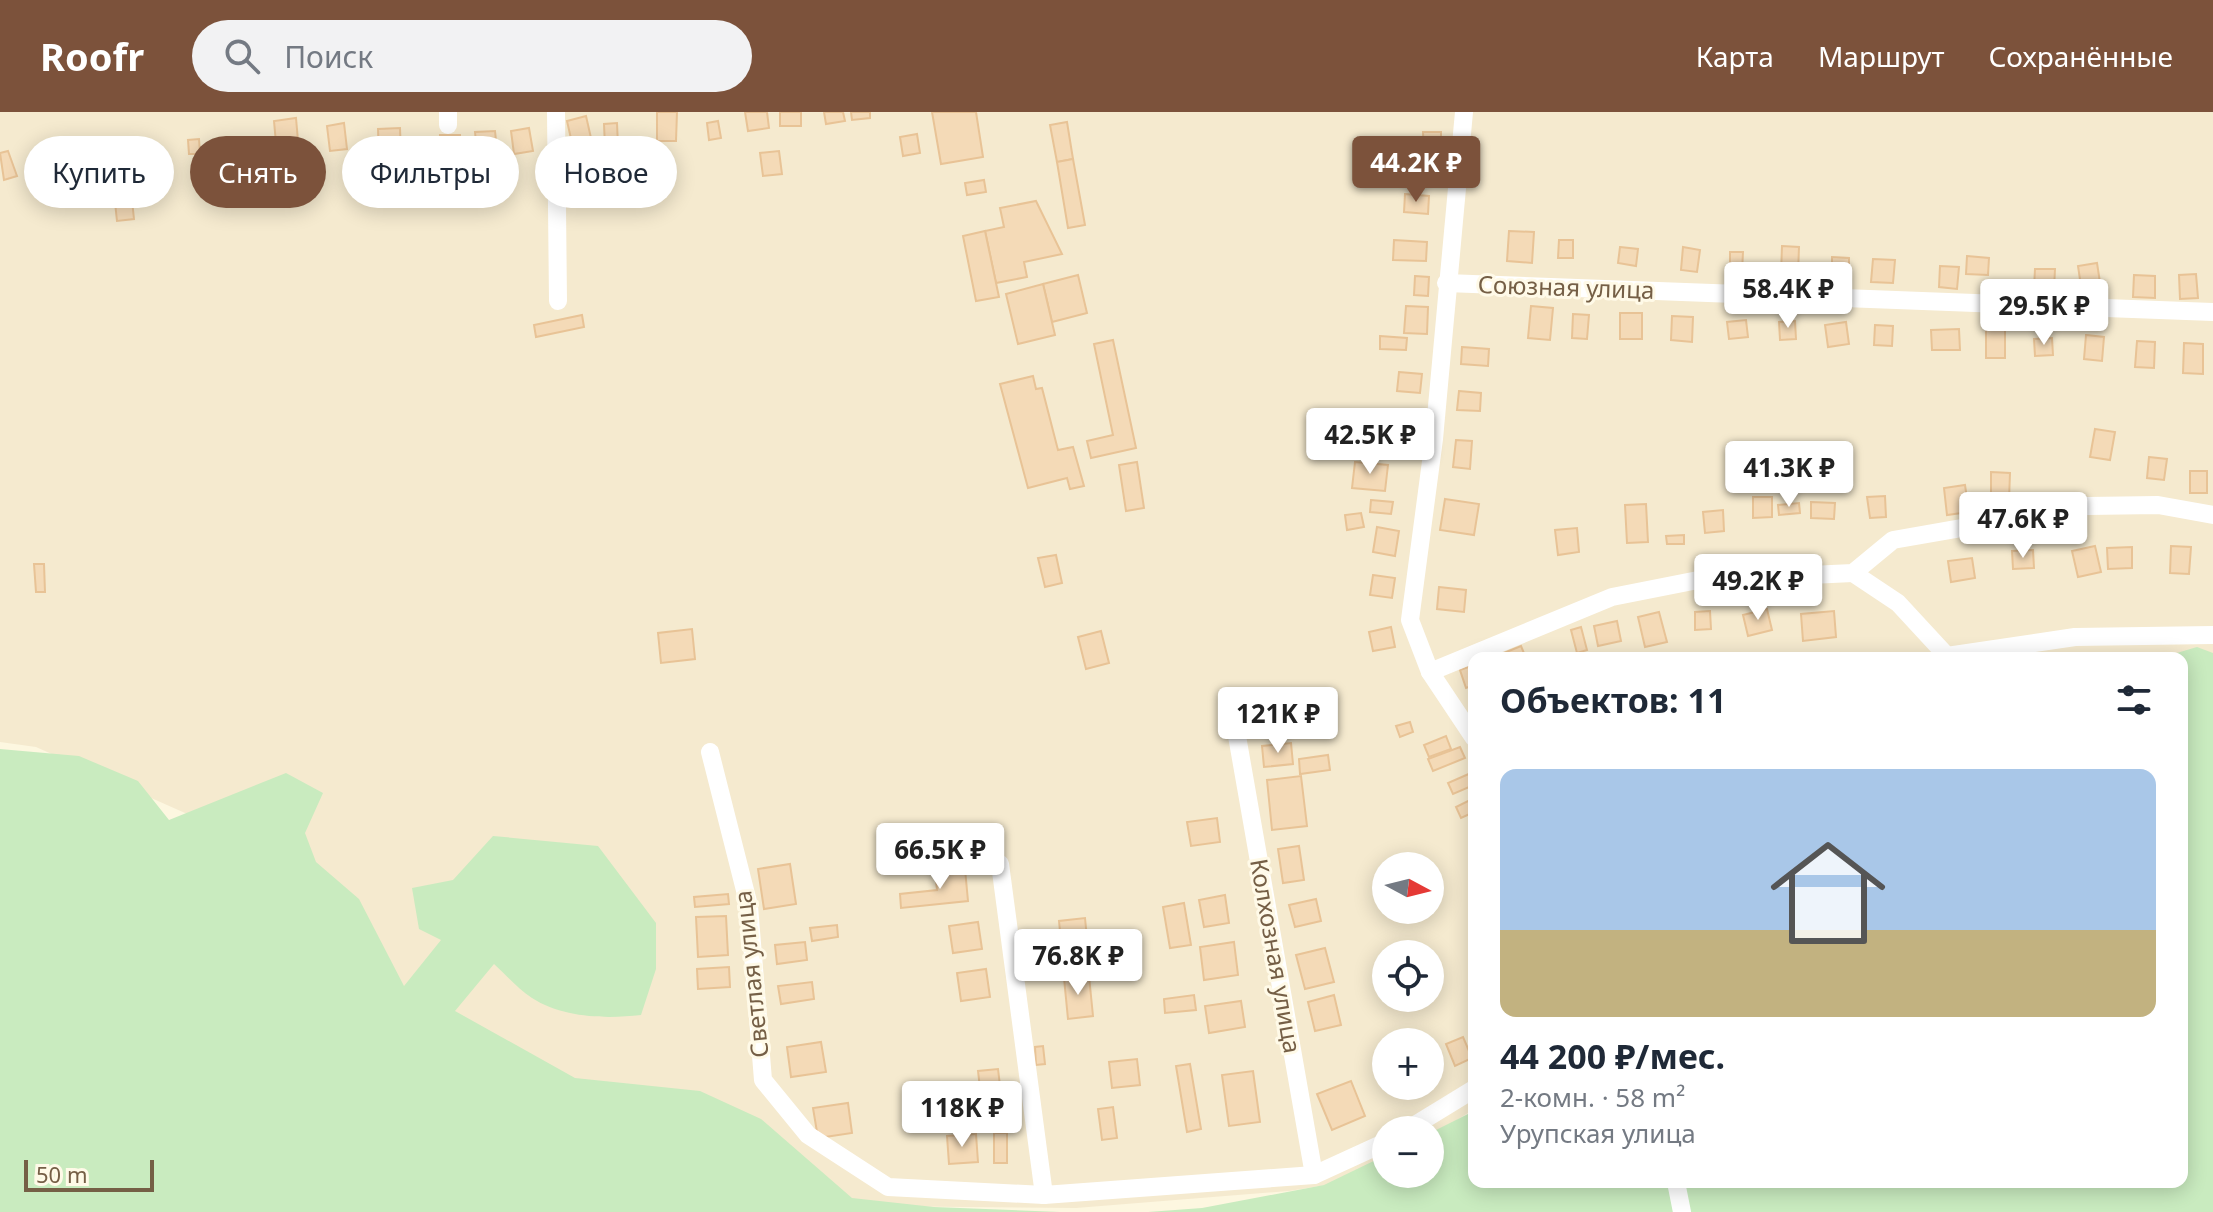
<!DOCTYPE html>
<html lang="ru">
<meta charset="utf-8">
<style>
body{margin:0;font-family:"Noto Sans",sans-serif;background:#f2f2f3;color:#1f2937;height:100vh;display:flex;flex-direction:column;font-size:30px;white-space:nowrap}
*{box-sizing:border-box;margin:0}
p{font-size:26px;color:#747a83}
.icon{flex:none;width:44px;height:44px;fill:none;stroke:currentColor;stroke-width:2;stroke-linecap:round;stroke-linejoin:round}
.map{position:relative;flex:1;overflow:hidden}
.panel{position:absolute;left:1468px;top:540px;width:720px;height:536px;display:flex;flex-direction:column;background:#fff;border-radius:16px;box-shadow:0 4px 20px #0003}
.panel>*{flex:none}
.top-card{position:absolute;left:24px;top:24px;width:760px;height:72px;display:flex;gap:16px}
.needle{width:52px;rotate:97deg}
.tools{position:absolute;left:1372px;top:740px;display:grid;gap:16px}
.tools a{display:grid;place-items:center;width:72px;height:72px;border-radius:50%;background:#fff;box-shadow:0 4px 20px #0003;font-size:40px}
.scale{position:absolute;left:24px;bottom:20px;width:130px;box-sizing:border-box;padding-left:8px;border:4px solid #755f46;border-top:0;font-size:22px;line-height:28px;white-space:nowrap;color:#755f46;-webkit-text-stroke:6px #fffae8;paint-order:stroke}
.price{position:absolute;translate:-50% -68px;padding:0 18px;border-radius:8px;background:#fff;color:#222;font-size:26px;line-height:52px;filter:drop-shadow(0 2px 4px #0008)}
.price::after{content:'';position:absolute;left:50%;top:48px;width:24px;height:18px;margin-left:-12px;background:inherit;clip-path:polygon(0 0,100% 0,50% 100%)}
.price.on{background:#7c523b;color:#fff}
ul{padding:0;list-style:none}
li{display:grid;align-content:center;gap:16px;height:424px;padding:0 32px}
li+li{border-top:2px solid #e0e1e3}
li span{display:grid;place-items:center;height:248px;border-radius:16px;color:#555}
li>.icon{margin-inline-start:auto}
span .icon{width:144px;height:144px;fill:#fffc;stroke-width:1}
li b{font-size:34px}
h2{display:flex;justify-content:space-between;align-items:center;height:96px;padding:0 32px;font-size:34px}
.tag{padding:0 28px;border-radius:36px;background:#fff;box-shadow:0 4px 20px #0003;font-size:28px;line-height:72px}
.tag.on{background:#7c523b;color:#fff}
header{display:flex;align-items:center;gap:48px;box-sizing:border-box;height:112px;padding:0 40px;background:#7c523b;color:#fff}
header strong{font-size:38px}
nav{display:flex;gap:44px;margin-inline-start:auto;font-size:28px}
.search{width:560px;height:72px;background:#f2f2f3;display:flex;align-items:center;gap:20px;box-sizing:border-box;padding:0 28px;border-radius:44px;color:#747a83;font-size:30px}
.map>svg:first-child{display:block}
.residential{fill:#f5eacf;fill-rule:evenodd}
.green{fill:#c9ebbf}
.building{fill:#f4dab7;stroke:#e8c396;stroke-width:2}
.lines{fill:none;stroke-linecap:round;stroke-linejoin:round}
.minor{stroke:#fff;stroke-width:18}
.labels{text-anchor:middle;stroke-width:6;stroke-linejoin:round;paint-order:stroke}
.street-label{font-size:24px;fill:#755f46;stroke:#fffae8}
</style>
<header>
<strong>Roofr</strong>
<div class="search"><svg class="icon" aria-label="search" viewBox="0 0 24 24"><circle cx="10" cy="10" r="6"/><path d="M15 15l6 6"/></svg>Поиск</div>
<nav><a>Карта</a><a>Маршрут</a><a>Сохранённые</a></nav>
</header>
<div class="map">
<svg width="2213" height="1100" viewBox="0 0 2213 1100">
<rect width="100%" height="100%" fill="#fdf7e0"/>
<path class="residential" d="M0,0H2213V889L2182,546H1474V997L1430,1025V1018H1386V1051L1351,1069L1289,1079L1076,1096L863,1094L462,937L228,720L36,635L0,630ZM1386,754H1430V798H1386ZM1386,842H1430V886H1386ZM1386,930H1430V974H1386Z"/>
<g class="green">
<path d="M2197,535L2213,541V1100H1148L1202,1096L1324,1073L1386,1043V1062H1430V1021L1474,999V1070H2182V546H2160Z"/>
<path d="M0,637L79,644L138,669L169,708L286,661L323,681L305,721L316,750L359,787L404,874L441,828L419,817L412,776L453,768L493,724L598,734L656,811V857L641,903C606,907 563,906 532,886C518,877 506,863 494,852L455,899L575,966L700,979L761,1007L852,1086L934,1095L1060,1100H0Z"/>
</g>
<g class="building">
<path d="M657,0H677L676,29H657Z"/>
<path d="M745,0H767L769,16L748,19Z"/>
<rect x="780" y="0" width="21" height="14"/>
<path d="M824,0H843L845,9L826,12Z"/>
<path d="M851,0H870V6L852,8Z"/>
<path d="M932,0H976L983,45L941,52Z"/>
<path d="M586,4L591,26L572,31L567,9Z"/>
<path d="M296,6L299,40L277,42L274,9Z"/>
<path d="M718,9L721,26L709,28L707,11Z"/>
<path d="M1067,10L1073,47L1057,50L1050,13Z"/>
<path d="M344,11L347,37L330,39L327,14Z"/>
<path d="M617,11L618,34L605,35L604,12Z"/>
<path d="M400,16L401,44L379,45L378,17Z"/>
<path d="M529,16L533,39L514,42L511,19Z"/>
<path d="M495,19L497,38L477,40L475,20Z"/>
<path d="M1423,20H1441V43L1424,44Z"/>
<path d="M917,22L920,41L903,44L900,25Z"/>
<path d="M440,23H460V40H441Z"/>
<path d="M199,27L200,42H189L188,28Z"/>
<path d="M225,31L227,48L246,47L248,75L214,78L210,32Z"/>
<path d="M103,33L106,59L87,61L83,35Z"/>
<path d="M61,37L64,51L51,54L48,40Z"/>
<path d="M8,39L17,64L4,68L0,41Z"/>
<path d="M779,39L782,62L763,64L760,41Z"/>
<path d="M1073,47L1085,113L1068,116L1057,50Z"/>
<path d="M148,48L151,71L136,73L132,51Z"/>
<path d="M984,68L986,80L967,83L965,71Z"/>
<path d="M131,79L134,107L117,109L114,81Z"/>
<path d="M1405,82L1429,84L1428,102L1404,100Z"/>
<path d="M1036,89L1062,142L1024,150L1027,165L996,171L985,119L1004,115L1000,96Z"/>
<path d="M985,119L999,185L976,189L963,124Z"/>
<path d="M1509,119L1534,120L1532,151L1507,149Z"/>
<path d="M1394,128L1427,130L1426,149L1393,148Z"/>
<path d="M1559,128H1573V146H1558Z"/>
<path d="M1782,134L1799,135L1798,162H1781Z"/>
<path d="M1620,135L1638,137L1636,154L1618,151Z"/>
<path d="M1683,135L1700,138L1697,160L1681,158Z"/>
<path d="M1730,140H1743L1742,160L1730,159Z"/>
<path d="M1967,144L1989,146L1988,163L1966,162Z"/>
<path d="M1832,145L1849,146V166H1832Z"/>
<path d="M1873,147L1895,148L1893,171L1871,170Z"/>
<path d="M2097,151L2101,177L2082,181L2078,154Z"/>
<path d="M1940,154L1959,155L1957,177L1939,175Z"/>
<path d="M2035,157H2055L2054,177L2034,176Z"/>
<path d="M2196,162L2198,186L2180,187L2179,163Z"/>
<path d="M1078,163L1087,201L1052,210L1043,172Z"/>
<path d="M2134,163L2155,164V186L2133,185Z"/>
<path d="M1415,164L1429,165L1428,184L1414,183Z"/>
<path d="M1043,172L1055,223L1018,232L1006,182Z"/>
<path d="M1406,194L1428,195L1427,222L1404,221Z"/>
<path d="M1531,194L1553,196L1550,228L1528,226Z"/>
<rect x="1620" y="201" width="22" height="26"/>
<path d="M1573,202L1589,203L1587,227L1572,226Z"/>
<path d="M582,203L584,215L536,225L534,213Z"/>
<path d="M1672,204L1693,205L1692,230L1671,228Z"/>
<path d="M1746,208L1748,225L1729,227L1727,210Z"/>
<path d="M1795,209L1796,227L1780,228L1779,210Z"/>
<path d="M1846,210L1849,232L1828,235L1825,213Z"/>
<path d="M1875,213L1893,214L1892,234L1874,233Z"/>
<path d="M1959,217L1960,238H1932L1931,218Z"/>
<path d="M1986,217L2005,218V246H1986Z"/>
<path d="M2086,223L2104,225L2102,249L2084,247Z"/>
<path d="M1380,224L1407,226L1406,238L1380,237Z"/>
<path d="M2052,226L2053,243L2035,244L2034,227Z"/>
<path d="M1113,228L1136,336L1091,346L1087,329L1113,323L1094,232Z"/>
<path d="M2137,229L2155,230L2154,256L2135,255Z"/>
<path d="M2184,231L2203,232V262L2183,261Z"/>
<path d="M1462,235L1489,237L1488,254L1461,252Z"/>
<path d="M1399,260L1422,262L1420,281L1397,279Z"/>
<path d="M1033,264L1036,277L1042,276L1058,338L1073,335L1084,374L1070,377L1067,366L1028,376L1000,272Z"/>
<path d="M1459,279L1481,281L1480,299L1457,298Z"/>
<path d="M1384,302L1416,306L1412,336L1381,333Z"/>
<path d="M2095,317L2115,320L2110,348L2090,345Z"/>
<path d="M1456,328L1472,329L1470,357L1453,355Z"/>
<path d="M2149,345L2167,347L2164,368L2147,366Z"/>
<path d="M1137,350L1144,396L1126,399L1119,353Z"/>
<path d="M1355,350L1388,353L1385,379L1352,376Z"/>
<rect x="2190" y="359" width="17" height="22"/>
<path d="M1991,360L2010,361L2009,388H1991Z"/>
<path d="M1965,373L1969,400L1947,403L1944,376Z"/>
<path d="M1885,384L1886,405L1870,406L1867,385Z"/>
<path d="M1753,385H1772V405L1753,406Z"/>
<path d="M1445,387L1479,392L1474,423L1440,418Z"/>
<path d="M1371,388L1393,390L1391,402L1370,400Z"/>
<path d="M1811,390L1835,391L1834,407L1811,406Z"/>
<path d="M1799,391L1800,401L1779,403L1778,393Z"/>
<path d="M1646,392L1648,430L1627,431L1625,393Z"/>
<path d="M1723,398L1724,419L1705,421L1703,400Z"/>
<path d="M1361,401L1364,415L1347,418L1345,403Z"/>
<path d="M1377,415L1399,419L1395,444L1373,440Z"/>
<path d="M1577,416L1579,440L1558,443L1555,418Z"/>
<path d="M1684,423V432H1667L1666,424Z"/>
<path d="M2095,434L2101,460L2078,465L2072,439Z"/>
<path d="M2171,434L2191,435L2189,462L2170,461Z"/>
<path d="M2132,435V456L2108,457L2107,436Z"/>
<path d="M2033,438L2034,456L2013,457L2012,439Z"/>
<path d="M1056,443L1062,471L1045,475L1038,446Z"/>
<path d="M1972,446L1975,466L1951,470L1948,449Z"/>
<path d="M34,452H44L45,480H36Z"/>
<path d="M1373,463L1395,466L1392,486L1370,483Z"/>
<path d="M1439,475L1466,478L1464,500L1437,497Z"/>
<path d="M1767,497L1772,518L1748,524L1743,503Z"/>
<path d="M1710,499L1711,517L1695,518V500Z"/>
<path d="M1834,499L1836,525L1803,529L1801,502Z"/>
<path d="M1659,500L1667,530L1645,535L1638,505Z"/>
<path d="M1617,509L1621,529L1598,534L1594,514Z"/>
<path d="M1391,515L1395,535L1373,539L1369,520Z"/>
<path d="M1581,515L1587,538L1577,541L1571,518Z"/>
<path d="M692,517L695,547L661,551L658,521Z"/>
<path d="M1101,519L1109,551L1086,557L1078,525Z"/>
<path d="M1521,534L1526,546H1491L1499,543Z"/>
<path d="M1474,553V573L1466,576L1460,558Z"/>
<path d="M1410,610L1413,620L1400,625L1396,614Z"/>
<path d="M1446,624L1451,637L1429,645L1424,633Z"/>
<path d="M1291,631L1293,652L1264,655L1262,634Z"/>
<path d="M1460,635L1465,646L1433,659L1428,647Z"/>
<path d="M1328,643L1330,658L1300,662L1299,647Z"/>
<path d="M1471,661L1474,673L1453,682L1448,671Z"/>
<path d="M1301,664L1307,714L1272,718L1267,668Z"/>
<path d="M1474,686V700L1461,706L1456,695Z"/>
<path d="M1217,706L1220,730L1191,734L1187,710Z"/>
<path d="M1299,734L1304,768L1283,771L1278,737Z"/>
<path d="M790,752L796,792L764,797L758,757Z"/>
<path d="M965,757L968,789L901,796L900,782L937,778L935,760Z"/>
<path d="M728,782L729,792L695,795L694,785Z"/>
<path d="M1225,783L1229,811L1204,815L1199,788Z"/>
<path d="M1316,787L1321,809L1295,815L1289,793Z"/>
<path d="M1184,791L1191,833L1170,836L1163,795Z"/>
<path d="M726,804L728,843L698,845L696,805Z"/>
<path d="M1085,806L1089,847L1063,850L1059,809Z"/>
<path d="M978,810L982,837L953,841L949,814Z"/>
<path d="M837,813L838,825L812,829L810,816Z"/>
<path d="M805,830L807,848L777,852L775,833Z"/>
<path d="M1234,830L1238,863L1204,868L1200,835Z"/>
<path d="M1325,836L1334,870L1305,877L1296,843Z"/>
<path d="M729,855L730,875L698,877L697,857Z"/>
<path d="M986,857L990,885L961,889L957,861Z"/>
<path d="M1089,864L1093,904L1068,907L1064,866Z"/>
<path d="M812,870L814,887L781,892L778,874Z"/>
<path d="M1194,883L1196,898L1165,901L1164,887Z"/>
<path d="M1334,883L1341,913L1315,919L1308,890Z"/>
<path d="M1241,889L1245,915L1209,921L1205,894Z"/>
<path d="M1463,925L1472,946L1455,954L1446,932Z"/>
<path d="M821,930L826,960L791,965L787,935Z"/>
<path d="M1043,934L1045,952L1036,953L1035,935Z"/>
<path d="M1137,947L1140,973L1112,976L1109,950Z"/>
<path d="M1190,952L1201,1017L1187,1020L1176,954Z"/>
<path d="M998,957L1002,990L982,993L978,959Z"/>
<path d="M1253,959L1260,1010L1229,1014L1222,963Z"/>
<path d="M1351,969L1365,1004L1332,1018L1317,982Z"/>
<path d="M848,991L852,1021L818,1026L813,996Z"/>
<path d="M1113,995L1117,1026L1102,1028L1098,997Z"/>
<rect x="994" y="1021" width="13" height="30"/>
<path d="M976,1022L978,1050L949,1052L947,1024Z"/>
</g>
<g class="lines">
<g class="minor">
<path d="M448,0V13"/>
<path d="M556,0L558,189"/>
<path d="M1464,0L1434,327L1410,508L1430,560L1474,626"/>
<path d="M1446,171L2213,200"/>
<path d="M1853,461L1898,491L1947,544"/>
<path d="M1947,544L2075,525L2213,523"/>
<path d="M1430,560L1612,485L1698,468L1853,461L1893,428L2087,394L2158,393L2213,403"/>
<path d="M1237,624L1314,1063"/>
<path d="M710,640L749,794L763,968L808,1023L888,1075L1044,1083L1314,1063L1386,1030"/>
<path d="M1000,752L1044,1083"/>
<path d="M1407,1018L1474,977"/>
<path d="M1676,1070L1682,1100"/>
</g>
</g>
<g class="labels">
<g class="street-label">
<text transform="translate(1566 176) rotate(2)" y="8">Союзная улица</text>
<text transform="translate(1275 844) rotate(80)" y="8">Колхозная улица</text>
<text transform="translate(752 862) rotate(-96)" y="8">Светлая улица</text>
</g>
</g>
</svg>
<div class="tools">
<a><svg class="needle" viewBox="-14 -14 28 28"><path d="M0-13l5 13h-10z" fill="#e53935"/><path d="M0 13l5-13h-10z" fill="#747a83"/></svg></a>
<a><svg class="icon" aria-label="locate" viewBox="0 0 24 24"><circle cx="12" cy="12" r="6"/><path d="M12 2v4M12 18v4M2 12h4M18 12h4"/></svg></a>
<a>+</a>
<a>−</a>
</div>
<div class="scale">50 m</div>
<b class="price on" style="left:1416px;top:92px">44.2K ₽</b>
<b class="price" style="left:1788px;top:218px">58.4K ₽</b>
<b class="price" style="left:2044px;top:235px">29.5K ₽</b>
<b class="price" style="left:1370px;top:364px">42.5K ₽</b>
<b class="price" style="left:1789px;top:397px">41.3K ₽</b>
<b class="price" style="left:2023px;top:448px">47.6K ₽</b>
<b class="price" style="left:1758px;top:510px">49.2K ₽</b>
<b class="price" style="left:1278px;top:643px">121K ₽</b>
<b class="price" style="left:940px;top:779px">66.5K ₽</b>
<b class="price" style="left:1078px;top:885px">76.8K ₽</b>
<b class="price" style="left:962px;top:1037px">118K ₽</b>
<div class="top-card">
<a class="tag">Купить</a>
<a class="tag on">Снять</a>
<a class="tag">Фильтры</a>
<a class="tag">Новое</a>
</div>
<section class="panel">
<h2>Объектов: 11<svg class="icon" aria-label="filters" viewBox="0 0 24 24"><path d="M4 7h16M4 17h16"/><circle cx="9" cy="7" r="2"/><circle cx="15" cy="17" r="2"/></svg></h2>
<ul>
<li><span style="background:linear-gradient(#a9c7e8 65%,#c2b280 0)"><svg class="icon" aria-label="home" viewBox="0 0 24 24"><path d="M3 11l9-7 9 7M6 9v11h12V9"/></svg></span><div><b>44 200 ₽/мес.</b><p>2-комн. · 58 m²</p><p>Урупская улица</p></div></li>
</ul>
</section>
</div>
